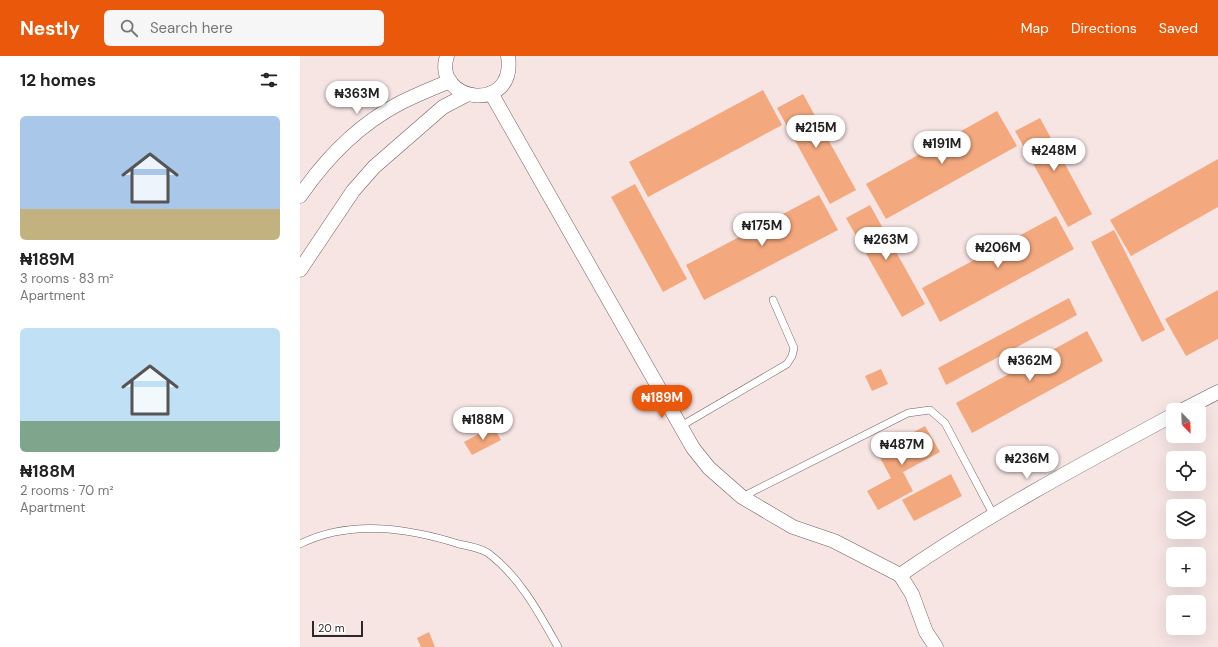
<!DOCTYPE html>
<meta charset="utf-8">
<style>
body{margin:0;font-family:"DM Sans",sans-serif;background:#f6f6f6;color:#222;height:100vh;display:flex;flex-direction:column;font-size:15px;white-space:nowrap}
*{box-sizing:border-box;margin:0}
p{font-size:13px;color:#767676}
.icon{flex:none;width:22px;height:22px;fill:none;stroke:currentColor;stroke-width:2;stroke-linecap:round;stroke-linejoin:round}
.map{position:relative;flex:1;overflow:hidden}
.side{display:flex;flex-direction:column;background:#fff;width:300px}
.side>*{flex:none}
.needle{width:26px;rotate:157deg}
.tools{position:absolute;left:866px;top:347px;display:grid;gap:8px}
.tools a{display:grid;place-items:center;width:40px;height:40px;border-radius:6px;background:#fff;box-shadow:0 4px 16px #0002;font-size:20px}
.scale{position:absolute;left:12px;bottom:10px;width:51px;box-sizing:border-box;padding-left:4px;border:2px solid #2f2828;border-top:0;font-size:11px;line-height:14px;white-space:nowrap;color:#2f2828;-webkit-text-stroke:3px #fff;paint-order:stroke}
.price{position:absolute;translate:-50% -34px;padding:0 9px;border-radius:14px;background:#fff;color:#222;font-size:13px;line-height:26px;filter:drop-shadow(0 1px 2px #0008)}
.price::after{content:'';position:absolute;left:50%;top:24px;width:12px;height:9px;margin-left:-6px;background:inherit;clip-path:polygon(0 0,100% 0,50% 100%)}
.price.selected{background:#ea580c;color:#fff}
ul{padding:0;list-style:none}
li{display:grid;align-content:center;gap:8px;height:212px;padding:0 20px}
li span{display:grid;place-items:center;height:124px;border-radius:6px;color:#555}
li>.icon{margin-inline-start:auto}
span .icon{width:72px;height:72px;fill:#fffc;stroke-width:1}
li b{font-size:17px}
h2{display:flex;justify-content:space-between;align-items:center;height:48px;padding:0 20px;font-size:17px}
header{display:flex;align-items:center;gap:24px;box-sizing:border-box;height:56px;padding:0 20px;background:#ea580c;color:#fff}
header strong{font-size:19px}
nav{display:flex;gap:22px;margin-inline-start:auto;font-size:14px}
.search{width:280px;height:36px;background:#f6f6f6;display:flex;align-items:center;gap:10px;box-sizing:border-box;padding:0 14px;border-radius:6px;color:#767676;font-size:15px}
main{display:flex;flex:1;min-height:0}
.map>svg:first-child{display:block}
.building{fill:#f3a87d}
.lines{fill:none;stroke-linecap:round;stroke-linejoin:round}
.service-casing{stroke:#716161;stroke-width:8}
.minor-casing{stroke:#716161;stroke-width:15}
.service{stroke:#fff;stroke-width:7}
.minor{stroke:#fff;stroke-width:14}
</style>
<header>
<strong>Nestly</strong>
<div class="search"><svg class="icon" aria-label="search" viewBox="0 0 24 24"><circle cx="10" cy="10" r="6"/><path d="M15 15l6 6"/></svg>Search here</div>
<nav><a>Map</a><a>Directions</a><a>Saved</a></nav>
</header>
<main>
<section class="side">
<h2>12 homes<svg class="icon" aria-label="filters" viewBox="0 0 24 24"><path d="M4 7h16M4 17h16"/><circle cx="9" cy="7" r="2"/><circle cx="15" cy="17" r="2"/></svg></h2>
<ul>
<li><span style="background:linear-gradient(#a9c7e8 75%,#c2b280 0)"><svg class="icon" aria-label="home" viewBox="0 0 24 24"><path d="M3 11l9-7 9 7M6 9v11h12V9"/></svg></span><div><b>₦189M</b><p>3 rooms · 83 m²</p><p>Apartment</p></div></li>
<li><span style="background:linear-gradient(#bfe0f5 75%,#7fa58c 0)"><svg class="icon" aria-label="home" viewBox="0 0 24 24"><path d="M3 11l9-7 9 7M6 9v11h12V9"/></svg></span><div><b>₦188M</b><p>2 rooms · 70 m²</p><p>Apartment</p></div></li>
</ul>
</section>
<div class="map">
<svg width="918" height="591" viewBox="0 0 918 591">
<rect width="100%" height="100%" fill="#f7e5e4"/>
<g class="building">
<path d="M463,34L482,69L348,141L329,106Z"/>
<path d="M503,38L556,134L530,148L477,52Z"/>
<path d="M697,55L717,90L586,163L566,128Z"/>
<path d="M740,62L792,158L768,171L715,75Z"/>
<path d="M918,103V151L831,200L810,164Z"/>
<path d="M335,128L387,223L363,236L311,141Z"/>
<path d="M519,139L538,174L404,244L386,209Z"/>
<path d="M570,149L625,248L602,261L546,162Z"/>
<path d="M756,160L774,193L640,266L622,232Z"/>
<path d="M814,174L865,274L842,286L791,186Z"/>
<path d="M918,234V283L886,300L865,263Z"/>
<path d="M769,242L777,259L646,329L638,312Z"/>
<path d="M787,275L803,305L672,377L656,347Z"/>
<path d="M581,313L588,328L572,335L565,320Z"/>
<path d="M193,370L201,384L172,399L164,386Z"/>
<path d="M625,370L640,396L603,416L613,435L578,454L567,435L591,422L577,396Z"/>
<path d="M651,418L662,440L614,465L602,444Z"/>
<path d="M129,576L135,591H121L117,582Z"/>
</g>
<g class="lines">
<defs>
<g id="service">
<path d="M381,370L487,308L492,300L494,292L473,244"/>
<path d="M442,441L608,357L630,354L645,367L693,458"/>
<path d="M0,488C50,463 108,472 159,488C168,490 181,492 188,497C220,521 239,557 258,591"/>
</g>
<g id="minor">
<path d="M147,0C132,46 217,59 208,0"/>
<path d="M191,37L393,392L409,412L442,441L493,471L534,485L600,519L612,538L626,576L636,591"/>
<path d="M0,140C26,102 58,69 100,47C116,39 133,32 150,25"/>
<path d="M0,214L53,135L74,111L143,51L166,39"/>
<path d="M883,354L918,336"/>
<path d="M600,519C687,459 780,409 873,359"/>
</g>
</defs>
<use href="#service" class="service-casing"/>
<use href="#minor" class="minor-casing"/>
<use href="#service" class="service"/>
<use href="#minor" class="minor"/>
</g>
</svg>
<div class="tools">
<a><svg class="needle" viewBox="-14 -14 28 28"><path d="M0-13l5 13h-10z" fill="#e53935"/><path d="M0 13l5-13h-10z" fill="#767676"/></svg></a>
<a><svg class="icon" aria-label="locate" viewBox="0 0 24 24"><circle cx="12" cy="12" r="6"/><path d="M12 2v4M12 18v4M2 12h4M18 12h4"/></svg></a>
<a><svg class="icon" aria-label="layers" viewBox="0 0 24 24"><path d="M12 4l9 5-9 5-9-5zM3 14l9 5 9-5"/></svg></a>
<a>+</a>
<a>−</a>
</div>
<div class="scale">20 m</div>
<b class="price" style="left:57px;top:59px">₦363M</b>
<b class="price" style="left:516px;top:93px">₦215M</b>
<b class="price" style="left:642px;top:109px">₦191M</b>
<b class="price" style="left:754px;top:116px">₦248M</b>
<b class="price" style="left:462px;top:191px">₦175M</b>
<b class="price" style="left:586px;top:205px">₦263M</b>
<b class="price" style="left:698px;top:213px">₦206M</b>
<b class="price" style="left:730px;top:326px">₦362M</b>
<b class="price selected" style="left:362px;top:363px">₦189M</b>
<b class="price" style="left:183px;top:385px">₦188M</b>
<b class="price" style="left:602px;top:410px">₦487M</b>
<b class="price" style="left:727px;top:424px">₦236M</b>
</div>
</main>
